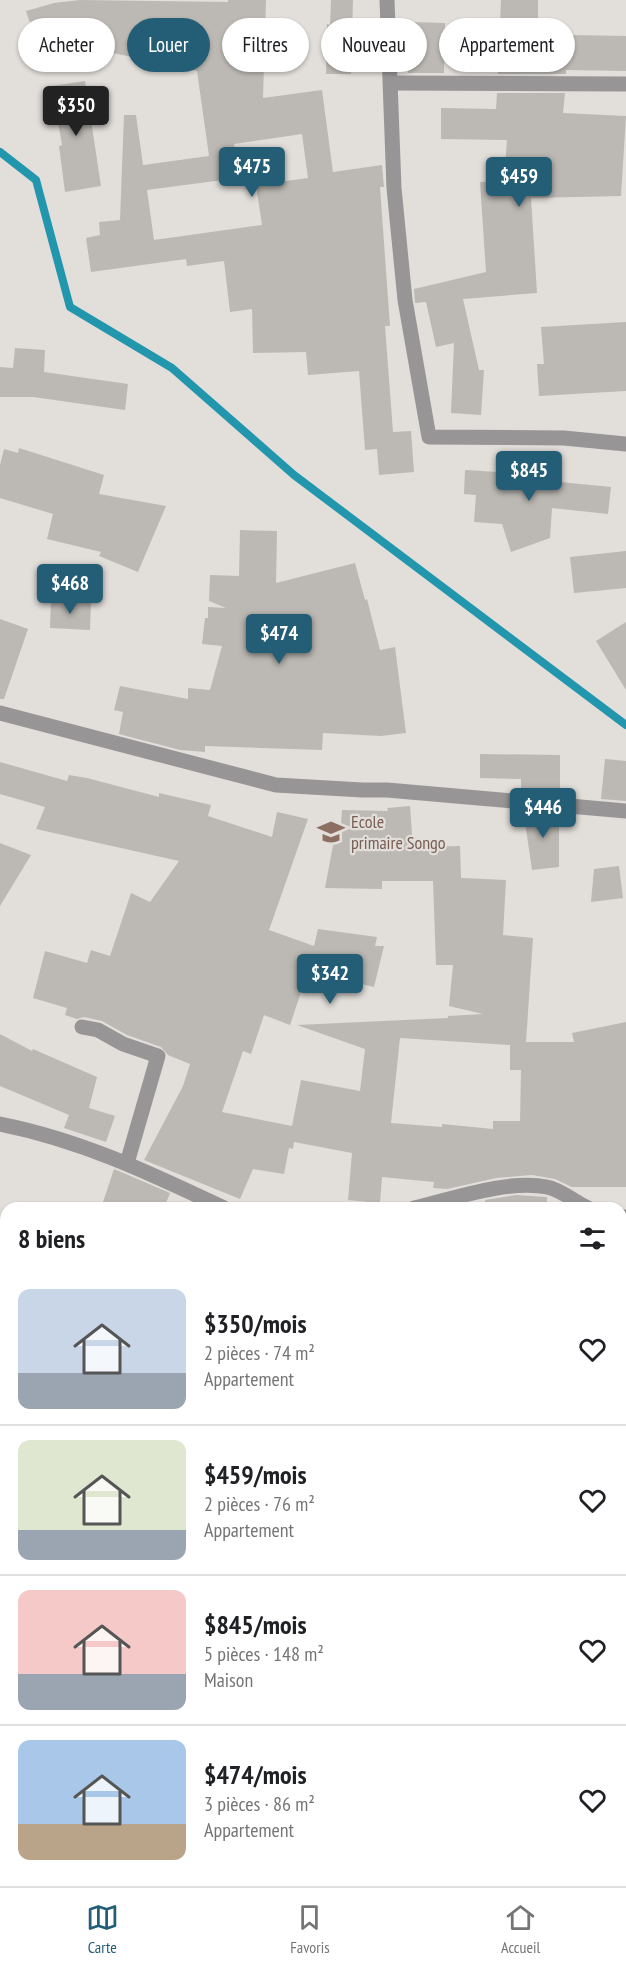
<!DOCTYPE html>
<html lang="fr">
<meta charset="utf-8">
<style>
body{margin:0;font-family:"PT Sans Narrow",sans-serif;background:#f6f6f6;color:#202124;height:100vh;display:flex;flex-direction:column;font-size:22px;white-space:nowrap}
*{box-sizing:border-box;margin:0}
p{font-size:20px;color:#757577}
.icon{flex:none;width:33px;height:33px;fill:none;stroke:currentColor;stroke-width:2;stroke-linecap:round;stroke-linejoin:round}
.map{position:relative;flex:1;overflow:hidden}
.drawer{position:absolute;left:0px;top:1202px;width:627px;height:686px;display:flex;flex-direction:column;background:#fff;border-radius:18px 18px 0 0;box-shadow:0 2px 4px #0004}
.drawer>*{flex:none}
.banner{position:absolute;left:18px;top:18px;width:591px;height:54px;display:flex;gap:12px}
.price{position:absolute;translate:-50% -51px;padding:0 14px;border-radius:6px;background:#235e76;color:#fff;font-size:20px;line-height:39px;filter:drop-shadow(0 2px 3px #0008)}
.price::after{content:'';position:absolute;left:50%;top:36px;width:18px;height:14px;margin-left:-9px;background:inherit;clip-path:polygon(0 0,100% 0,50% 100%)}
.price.on{background:#222;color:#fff}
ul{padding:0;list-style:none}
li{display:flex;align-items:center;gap:18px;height:150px;padding:0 18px}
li+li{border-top:2px solid #e0e0e0}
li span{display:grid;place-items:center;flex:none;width:168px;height:120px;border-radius:12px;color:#555}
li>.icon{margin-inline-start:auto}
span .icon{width:72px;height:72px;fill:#fffc;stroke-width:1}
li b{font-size:26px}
h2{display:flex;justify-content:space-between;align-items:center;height:72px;padding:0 18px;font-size:26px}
.tag{padding:0 21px;border-radius:27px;background:#fff;box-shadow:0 2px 4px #0004;font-size:21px;line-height:54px}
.tag.on{background:#235e76;color:#fff}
.tabs{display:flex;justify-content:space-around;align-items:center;height:84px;border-top:2px solid #e0e0e0;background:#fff;font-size:16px;color:#757577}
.tabs a{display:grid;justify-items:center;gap:3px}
.tabs .on{color:#235e76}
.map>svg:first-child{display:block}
.green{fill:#9ac773}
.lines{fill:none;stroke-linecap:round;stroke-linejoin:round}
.stream{stroke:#2196ac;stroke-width:8}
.building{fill:#bcb9b4;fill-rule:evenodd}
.street{stroke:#979596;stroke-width:15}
.labels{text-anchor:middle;stroke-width:4.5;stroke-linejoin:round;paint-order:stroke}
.education-label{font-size:18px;fill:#785e54;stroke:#e2deda;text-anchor:start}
</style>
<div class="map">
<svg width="626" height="1886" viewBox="0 0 626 1886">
<rect width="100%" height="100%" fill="#e2deda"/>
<g class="green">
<path d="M621,1552H626V1861L621,1866Z"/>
<path d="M204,1881H607L602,1886H205Z"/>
</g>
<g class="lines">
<path class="stream" d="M0,152L36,180L70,307L172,368L294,475L626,725"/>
</g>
<g class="building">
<path d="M80,0L228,2V0H266L263,98L322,90L333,172L382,165L384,187H380L390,326H385L393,432L411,431L414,472L379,475L377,449L365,450L359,371L308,375L306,352L253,353L252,309L230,312L224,261L187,266L186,259L91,272L86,238L100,235L99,222L120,220L124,115H136L143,165L209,156L197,71L186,68V59L137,58L79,46L83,29L36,42L26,11L54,3ZM302,134L308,178L256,185L262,225L154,240L147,190L238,178L234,144Z"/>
<path d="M331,0H353L351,74H326L327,24L330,25Z"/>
<path d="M501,0H538V28L569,30V35L626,36V71L566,70V74H498Z"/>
<path d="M410,22L445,23L444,73H408Z"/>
<path d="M85,81L101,186L65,192L59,146L62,145L52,86Z"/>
<path d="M497,93H565L563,113L626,116L621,196L531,198L537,293L463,299L479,370H484L481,415L451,413L454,343L436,347L426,302L415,303L414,289L486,272L480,182L504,181L507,140L441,139V108L496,109Z"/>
<path d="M626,322V391L539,396L537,364H544L541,327Z"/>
<path d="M15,348L45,350L44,372L128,384L125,410L33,397H0V367L13,368Z"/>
<path d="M19,448L104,475L99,494L166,506L138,572L99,556L101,552L47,539L53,514L0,498V465L4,449L18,453Z"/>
<path d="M465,470L512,473V470L550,472V481L611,487L608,514L552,508L550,538L511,552L502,524L474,522L476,495L464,494Z"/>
<path d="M240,530L277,531L276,583L355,563L365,600L367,599L380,650L395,647L406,733L381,736L323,733L322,750L205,746V752L180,750L119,734L123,712L114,710L120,686L188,699V688L210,690L222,646L202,644L205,618H208V607L226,608L209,601L210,575L239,576Z"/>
<path d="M626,551V588L574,593L570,557Z"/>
<path d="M51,600L91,602L90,630L50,628Z"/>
<path d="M0,619L28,629L4,699H0Z"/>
<path d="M626,622V690L596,641Z"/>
<path d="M480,754L560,755V795L521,792V779L480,778Z"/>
<path d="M605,759L626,761V801L601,799Z"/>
<path d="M0,762L67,781L69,775L87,778L159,797V793L211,805L208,816L272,837L277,812L308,819L269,930L314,946L318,929L377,937L375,946H384L374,987L308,971L290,1025L264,1015L251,1054L243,1051L222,1112L292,1126L301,1080L360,1091L365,1049L297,1025L448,1018V1016L483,1014L449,1006L453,965H436L433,881H382V889L325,888L337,824L341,825L342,810L388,811L387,808L410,806L413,847L460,846L461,878L506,880L503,935L533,938L526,1042H574L572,1033L626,1022V1187H572L555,1179L532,1175L496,1178L447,1189L433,1188L434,1182L382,1177L380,1203L348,1200L352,1153L294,1142L293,1149L289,1148L284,1174L253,1169L240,1199L144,1160L183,1086L190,1064L168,1055L161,1047L127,1035L102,1021L84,1017L77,1019L65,1015L67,1008L33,998L45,951L87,963L91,950L110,956L131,893L150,902L179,861L36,829L45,807L0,794ZM400,1038L510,1045V1070H521L520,1121H493V1129L442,1124V1127L391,1123Z"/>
<path d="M521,812L559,815V867L532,870L525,822H521Z"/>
<path d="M0,843L31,855L0,906Z"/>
<path d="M619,866L623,898L591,902L594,869Z"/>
<path d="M0,1034L32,1051L33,1049L97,1077L89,1108L115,1116L106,1142L64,1128L69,1115L0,1086Z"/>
<path d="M114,1169L170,1193L164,1208H101Z"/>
<path d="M516,1195L547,1197V1208H485V1200Z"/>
</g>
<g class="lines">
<g class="street">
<path d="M387,0L394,188L405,300L429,437L564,438L626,444"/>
<path d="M391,83L626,84"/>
<path d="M0,713L276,785L362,790H387L626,811"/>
<path d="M82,1027L98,1030L123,1044L158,1056L127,1163"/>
<path d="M0,1124C81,1140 150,1173 224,1208"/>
<path d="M414,1208C452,1199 509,1179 547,1187C562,1190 574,1202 588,1208"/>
<path d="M621,1216L626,1218"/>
<path d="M621,1309H626"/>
<path d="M0,1475L6,1473"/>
<path d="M621,1616L626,1618"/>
<path d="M0,1685H6"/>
<path d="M194,1881L195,1886"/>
</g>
</g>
<defs>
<symbol id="school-bare" viewBox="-9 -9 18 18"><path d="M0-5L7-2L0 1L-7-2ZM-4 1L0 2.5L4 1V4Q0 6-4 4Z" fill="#8d6e63" stroke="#e2deda" stroke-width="2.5" paint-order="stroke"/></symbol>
</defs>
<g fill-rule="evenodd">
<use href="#school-bare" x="312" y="813" width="38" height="38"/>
</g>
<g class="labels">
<g class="education-label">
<text x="351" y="828">Ecole<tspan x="351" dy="21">primaire Songo</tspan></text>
</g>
</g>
</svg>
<b class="price on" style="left:76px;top:137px">$350</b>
<b class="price" style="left:252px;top:198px">$475</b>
<b class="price" style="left:519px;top:208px">$459</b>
<b class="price" style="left:529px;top:502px">$845</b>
<b class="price" style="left:70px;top:615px">$468</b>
<b class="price" style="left:279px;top:665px">$474</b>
<b class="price" style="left:543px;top:839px">$446</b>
<b class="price" style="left:330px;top:1005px">$342</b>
<div class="banner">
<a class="tag">Acheter</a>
<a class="tag on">Louer</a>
<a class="tag">Filtres</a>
<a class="tag">Nouveau</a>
<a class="tag">Appartement</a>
</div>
<section class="drawer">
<h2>8 biens<svg class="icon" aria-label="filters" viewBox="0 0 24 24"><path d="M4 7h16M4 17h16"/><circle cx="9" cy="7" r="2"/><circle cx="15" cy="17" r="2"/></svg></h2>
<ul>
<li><span style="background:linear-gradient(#c9d6e8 70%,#9aa5b1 0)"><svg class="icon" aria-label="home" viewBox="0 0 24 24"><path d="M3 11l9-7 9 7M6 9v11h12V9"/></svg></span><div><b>$350/mois</b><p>2 pièces · 74 m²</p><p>Appartement</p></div><svg class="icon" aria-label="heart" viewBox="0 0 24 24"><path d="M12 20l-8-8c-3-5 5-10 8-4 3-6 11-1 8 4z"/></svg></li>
<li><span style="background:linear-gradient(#dfe7d0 75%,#9aa5b1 0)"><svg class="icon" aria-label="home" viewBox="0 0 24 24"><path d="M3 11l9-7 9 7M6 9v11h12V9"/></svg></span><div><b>$459/mois</b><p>2 pièces · 76 m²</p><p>Appartement</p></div><svg class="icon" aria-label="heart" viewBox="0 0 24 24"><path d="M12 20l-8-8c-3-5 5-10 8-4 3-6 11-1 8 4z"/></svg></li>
<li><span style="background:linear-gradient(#f6c9c9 70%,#9aa5b1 0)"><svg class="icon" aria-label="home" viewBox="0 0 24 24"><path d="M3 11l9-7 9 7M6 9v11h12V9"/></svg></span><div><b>$845/mois</b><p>5 pièces · 148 m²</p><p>Maison</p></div><svg class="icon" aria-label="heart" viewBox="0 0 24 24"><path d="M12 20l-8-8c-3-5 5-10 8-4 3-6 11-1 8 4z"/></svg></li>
<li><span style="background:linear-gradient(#a9c7e8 70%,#b9a48a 0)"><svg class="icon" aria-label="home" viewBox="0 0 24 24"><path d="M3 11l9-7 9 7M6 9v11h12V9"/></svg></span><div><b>$474/mois</b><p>3 pièces · 86 m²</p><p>Appartement</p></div><svg class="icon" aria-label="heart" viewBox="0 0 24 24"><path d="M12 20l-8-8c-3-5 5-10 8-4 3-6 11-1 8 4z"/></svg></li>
</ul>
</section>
</div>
<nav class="tabs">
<a class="on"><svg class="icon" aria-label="map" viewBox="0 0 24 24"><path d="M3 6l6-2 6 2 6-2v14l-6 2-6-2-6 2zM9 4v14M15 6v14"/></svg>Carte</a>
<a><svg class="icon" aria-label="saved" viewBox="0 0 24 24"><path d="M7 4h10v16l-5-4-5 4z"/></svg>Favoris</a>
<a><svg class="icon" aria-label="home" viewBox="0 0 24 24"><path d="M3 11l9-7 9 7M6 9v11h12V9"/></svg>Accueil</a>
</nav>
